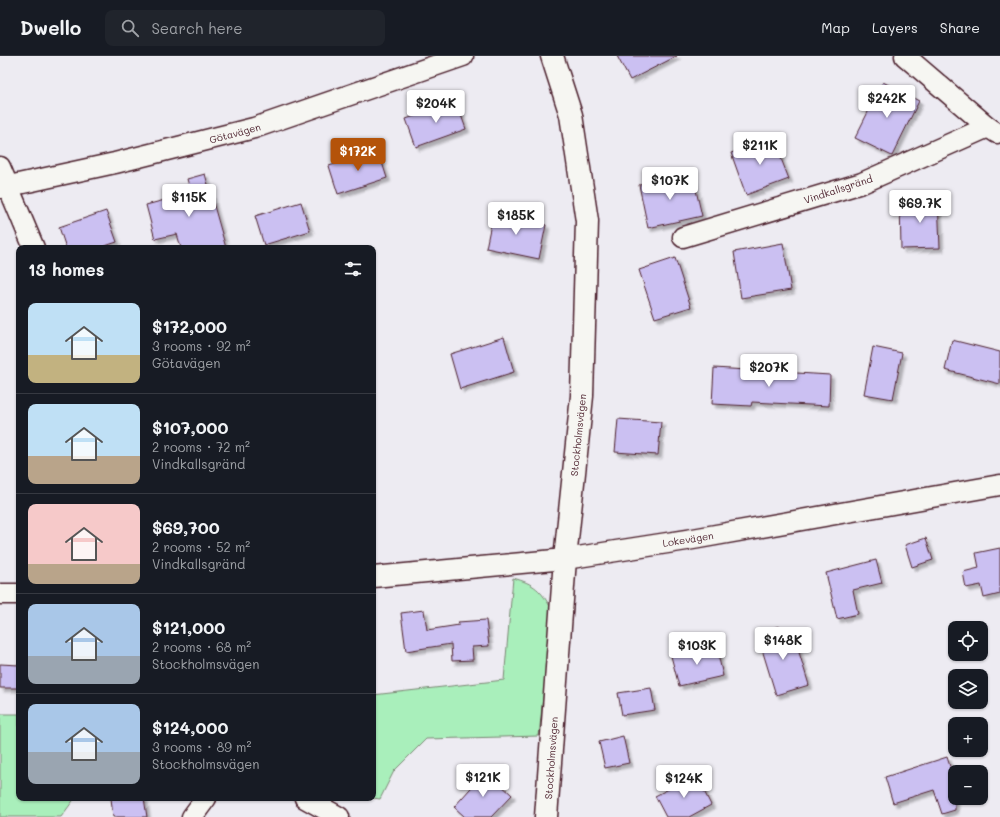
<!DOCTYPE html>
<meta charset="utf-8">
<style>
body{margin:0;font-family:Mali,sans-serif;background:#20242c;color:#f1f3f6;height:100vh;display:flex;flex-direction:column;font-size:15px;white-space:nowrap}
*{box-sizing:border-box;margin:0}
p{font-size:13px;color:#9ea1a6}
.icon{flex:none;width:22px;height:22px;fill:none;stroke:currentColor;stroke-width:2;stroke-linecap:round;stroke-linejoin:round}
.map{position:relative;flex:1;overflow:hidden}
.panel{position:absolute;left:16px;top:189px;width:360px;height:556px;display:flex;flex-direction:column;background:#171b24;border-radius:8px;box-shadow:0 1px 3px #0004}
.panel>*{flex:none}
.controls{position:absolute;left:948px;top:565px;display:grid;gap:8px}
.controls a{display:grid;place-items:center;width:40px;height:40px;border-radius:8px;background:#171b24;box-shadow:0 1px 3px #0004;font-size:20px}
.price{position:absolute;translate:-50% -34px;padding:0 9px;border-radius:4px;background:#fff;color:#222;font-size:13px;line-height:26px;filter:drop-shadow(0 1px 2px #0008)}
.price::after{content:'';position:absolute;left:50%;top:24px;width:12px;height:9px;margin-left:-6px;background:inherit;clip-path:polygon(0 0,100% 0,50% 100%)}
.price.active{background:#b45309;color:#fff}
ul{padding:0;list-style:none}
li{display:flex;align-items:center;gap:12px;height:100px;padding:0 12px}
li+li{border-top:1px solid #363941}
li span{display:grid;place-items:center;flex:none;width:112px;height:80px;border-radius:8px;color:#555}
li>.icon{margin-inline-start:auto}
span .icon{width:48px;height:48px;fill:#fffc;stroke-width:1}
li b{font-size:17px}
h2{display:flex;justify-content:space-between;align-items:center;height:48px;padding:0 12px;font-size:17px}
header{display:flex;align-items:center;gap:24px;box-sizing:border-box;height:56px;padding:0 20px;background:#171b24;border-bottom:1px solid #363941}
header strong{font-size:19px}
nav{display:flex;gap:22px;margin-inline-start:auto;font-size:14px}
.search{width:280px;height:36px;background:#20242c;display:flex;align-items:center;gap:10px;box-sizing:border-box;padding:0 14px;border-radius:8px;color:#9ea1a6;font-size:15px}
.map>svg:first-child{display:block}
.green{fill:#a9efbb;stroke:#7a8773}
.building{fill:#cbc0f2;stroke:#4a1f2b;filter:url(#shadow)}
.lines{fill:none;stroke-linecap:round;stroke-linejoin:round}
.street-casing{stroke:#4a1f2b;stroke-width:23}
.secondary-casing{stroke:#4a1f2b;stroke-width:25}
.street{stroke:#f6f6f2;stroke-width:20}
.secondary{stroke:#f6f6f2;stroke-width:22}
.labels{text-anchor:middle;stroke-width:3;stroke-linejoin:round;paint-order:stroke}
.street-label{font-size:10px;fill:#4a1f2b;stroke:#f6f6f2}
</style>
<header>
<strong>Dwello</strong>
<div class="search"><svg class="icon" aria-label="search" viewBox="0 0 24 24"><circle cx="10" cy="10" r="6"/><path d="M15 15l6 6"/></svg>Search here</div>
<nav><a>Map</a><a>Layers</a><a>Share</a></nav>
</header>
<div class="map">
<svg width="1000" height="761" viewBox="0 0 1000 761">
<defs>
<filter id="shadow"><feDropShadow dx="3.5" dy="3.5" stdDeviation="1" flood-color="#0004"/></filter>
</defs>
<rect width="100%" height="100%" fill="#edebf2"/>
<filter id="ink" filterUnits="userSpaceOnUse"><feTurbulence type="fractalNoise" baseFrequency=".025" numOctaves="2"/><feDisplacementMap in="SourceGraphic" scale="8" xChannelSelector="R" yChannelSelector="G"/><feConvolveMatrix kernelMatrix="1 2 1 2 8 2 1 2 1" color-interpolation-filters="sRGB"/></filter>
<g filter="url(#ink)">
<g class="green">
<path d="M513,522C535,528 541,534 552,554L539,680L426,683L394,715L380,743L373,742V639L504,624Z"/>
<path d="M0,658H19V742H75L61,761H0Z"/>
</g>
<g class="building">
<path d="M617,0H677L630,24Z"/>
<path d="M883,26L919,45L892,100L855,82Z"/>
<path d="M456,45L466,73L416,91L406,63Z"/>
<path d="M773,82L789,123L746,139L731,97Z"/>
<path d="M378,94L387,122L338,138L329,110Z"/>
<path d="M692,117L702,160L648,172L639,129Z"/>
<path d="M205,118L226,192H181L177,178L155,183L146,149L191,137L187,123Z"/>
<path d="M938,142L940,192L901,193L900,143Z"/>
<path d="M301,146L310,175L264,189L255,160Z"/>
<path d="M106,155L117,186L99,192H66L59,171Z"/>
<path d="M493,158L546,169L539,203L486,192Z"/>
<path d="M783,187L791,234L741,242L734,196Z"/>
<path d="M675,202L691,251L655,262L639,214Z"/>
<path d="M504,281L514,316L460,333L450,298Z"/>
<path d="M952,284L1000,296V328L945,314Z"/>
<path d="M873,291L902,297L893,343L864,338Z"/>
<path d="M714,312L830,319L829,350L752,346L751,350L712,348Z"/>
<path d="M618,363L661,366L658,399L615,396Z"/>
<path d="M926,482L933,504L912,511L905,489Z"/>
<path d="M1000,492V538L984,542L981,529L966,532L963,516L979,512L976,497Z"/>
<path d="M876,504L882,527L853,534L858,558L837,563L826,517Z"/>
<path d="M424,554L427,574L459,569L458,566L486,564L489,590L472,591L473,604L452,605L451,588L406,595L401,557Z"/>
<path d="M779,570L783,583L794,580L809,629L776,639L757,577Z"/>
<path d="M716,589L723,620L679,630L671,600Z"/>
<path d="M0,608L19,609V632H0Z"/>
<path d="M651,632L655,654L622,659L618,637Z"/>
<path d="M623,680L629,707L605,712L599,686Z"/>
<path d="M947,701L955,726V754L942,758L934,734L893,747L885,721Z"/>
<path d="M486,715L512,739L491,761H465L454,751Z"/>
<path d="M696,719L711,749L689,761H666L655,740Z"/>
<path d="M111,742H144L147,761H113Z"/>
</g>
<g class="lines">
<defs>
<g id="street">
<path d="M905,0L988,71L997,77"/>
<path d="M0,111L34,192"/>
<path d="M0,132L115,107L254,72L463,0"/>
<path d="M683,181L862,127L988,71"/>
<path d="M373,521L565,503L693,483L1000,429"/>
<path d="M0,538H19"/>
<path d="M305,742L339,761"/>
<path d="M192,761L206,742"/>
</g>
<path id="secondary" d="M546,761L565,503L582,340L587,165L571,59L552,0"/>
</defs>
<use href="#street" class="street-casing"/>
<use href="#secondary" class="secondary-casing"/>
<use href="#street" class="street"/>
<use href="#secondary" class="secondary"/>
</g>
</g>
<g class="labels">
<g class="street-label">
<text transform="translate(235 77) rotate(-15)" y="4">Götavägen</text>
<text transform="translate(838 133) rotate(-18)" y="4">Vindkallsgränd</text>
<text transform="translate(578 379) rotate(-84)" y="4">Stockholmsvägen</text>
<text transform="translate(688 483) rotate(-9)" y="4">Lokevägen</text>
<text transform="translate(551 702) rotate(-86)" y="4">Stockholmsvägen</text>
</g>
</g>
</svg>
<div class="controls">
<a><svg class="icon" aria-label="locate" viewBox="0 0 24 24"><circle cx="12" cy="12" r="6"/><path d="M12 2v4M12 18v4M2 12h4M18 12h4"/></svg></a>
<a><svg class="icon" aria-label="layers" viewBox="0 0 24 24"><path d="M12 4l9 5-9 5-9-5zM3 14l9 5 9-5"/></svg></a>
<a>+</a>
<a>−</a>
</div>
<b class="price" style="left:887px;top:63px">$242K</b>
<b class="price" style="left:436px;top:68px">$204K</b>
<b class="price" style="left:760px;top:110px">$211K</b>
<b class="price active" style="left:358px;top:116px">$172K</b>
<b class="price" style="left:670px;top:145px">$107K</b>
<b class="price" style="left:189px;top:162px">$115K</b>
<b class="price" style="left:920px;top:168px">$69.7K</b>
<b class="price" style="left:516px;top:180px">$185K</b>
<b class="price" style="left:769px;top:332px">$207K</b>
<b class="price" style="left:783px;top:605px">$148K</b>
<b class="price" style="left:697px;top:610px">$103K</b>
<b class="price" style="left:483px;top:742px">$121K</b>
<b class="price" style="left:684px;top:743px">$124K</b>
<section class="panel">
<h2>13 homes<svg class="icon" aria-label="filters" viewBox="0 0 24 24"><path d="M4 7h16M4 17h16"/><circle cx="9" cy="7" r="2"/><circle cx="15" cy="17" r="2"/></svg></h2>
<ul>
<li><span style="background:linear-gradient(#bfe0f5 65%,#c2b280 0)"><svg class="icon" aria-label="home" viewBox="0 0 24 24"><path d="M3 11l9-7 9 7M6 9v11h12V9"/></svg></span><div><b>$172,000</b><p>3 rooms · 92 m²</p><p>Götavägen</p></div></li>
<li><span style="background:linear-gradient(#bfe0f5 65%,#b9a48a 0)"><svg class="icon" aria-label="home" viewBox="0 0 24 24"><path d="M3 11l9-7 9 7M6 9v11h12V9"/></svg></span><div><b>$107,000</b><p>2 rooms · 72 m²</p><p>Vindkallsgränd</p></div></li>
<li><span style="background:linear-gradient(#f6c9c9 75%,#b9a48a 0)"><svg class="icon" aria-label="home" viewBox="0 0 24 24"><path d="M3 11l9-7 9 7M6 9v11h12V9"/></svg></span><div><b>$69,700</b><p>2 rooms · 52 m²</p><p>Vindkallsgränd</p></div></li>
<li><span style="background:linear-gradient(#a9c7e8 65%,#9aa5b1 0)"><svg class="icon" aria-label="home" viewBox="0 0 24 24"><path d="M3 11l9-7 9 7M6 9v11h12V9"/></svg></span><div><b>$121,000</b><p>2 rooms · 68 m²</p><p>Stockholmsvägen</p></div></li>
<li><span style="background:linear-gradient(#a9c7e8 60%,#9aa5b1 0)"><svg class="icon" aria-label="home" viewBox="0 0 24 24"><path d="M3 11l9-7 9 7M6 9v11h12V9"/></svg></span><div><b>$124,000</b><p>3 rooms · 89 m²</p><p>Stockholmsvägen</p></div></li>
</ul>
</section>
</div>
